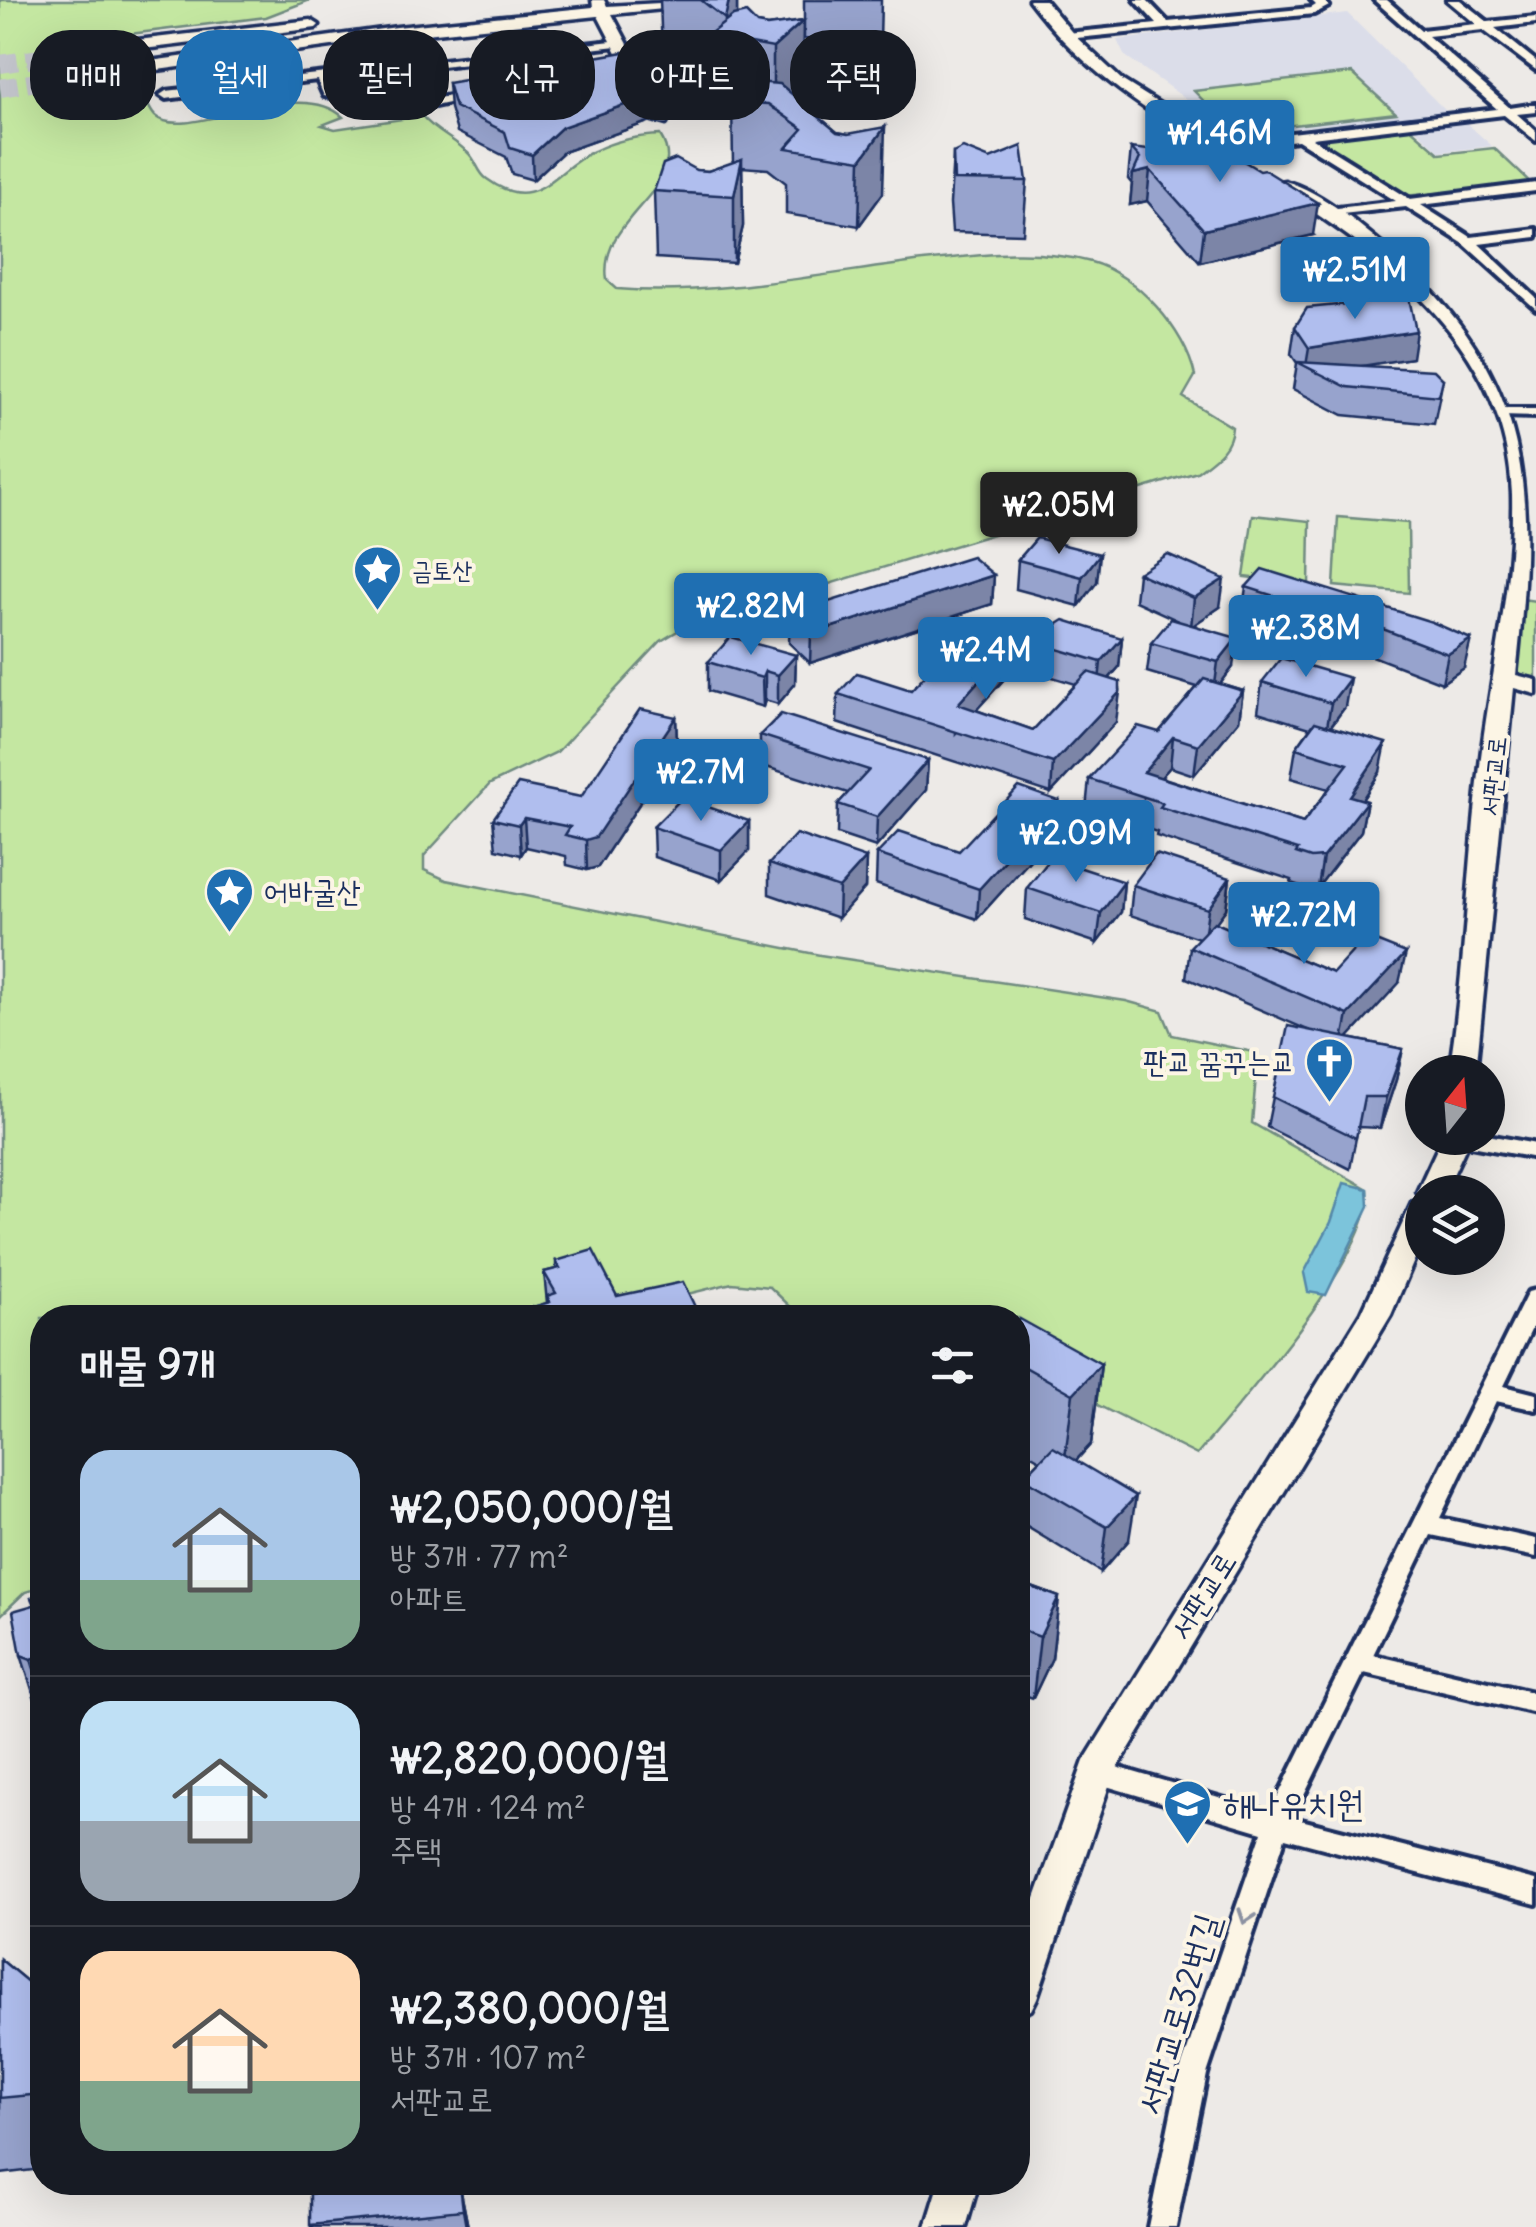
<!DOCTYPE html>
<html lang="ko">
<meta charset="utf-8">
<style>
body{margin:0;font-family:Delius,"Poor Story",sans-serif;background:#242831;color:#f1f3f6;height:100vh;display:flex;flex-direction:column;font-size:38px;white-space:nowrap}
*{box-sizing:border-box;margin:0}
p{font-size:32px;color:#9ea1a6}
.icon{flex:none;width:55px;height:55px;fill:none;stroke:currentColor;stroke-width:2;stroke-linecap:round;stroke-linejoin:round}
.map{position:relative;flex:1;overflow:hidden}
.side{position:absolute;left:30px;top:1305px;width:1000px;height:890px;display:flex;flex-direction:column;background:#171b24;border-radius:40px;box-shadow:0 10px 40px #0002}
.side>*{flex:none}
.banner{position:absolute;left:30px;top:30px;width:1000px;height:90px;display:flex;gap:20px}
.needle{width:65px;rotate:17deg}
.tools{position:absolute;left:1405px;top:1055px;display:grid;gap:20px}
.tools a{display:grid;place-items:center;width:100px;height:100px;border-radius:50%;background:#171b24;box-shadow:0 10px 40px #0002;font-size:50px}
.price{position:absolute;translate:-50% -85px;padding:0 22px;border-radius:10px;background:#1f6fb2;color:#fff;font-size:32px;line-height:65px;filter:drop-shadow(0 2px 5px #0008)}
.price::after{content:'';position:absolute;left:50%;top:60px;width:30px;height:22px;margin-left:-15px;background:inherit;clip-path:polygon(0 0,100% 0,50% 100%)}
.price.on{background:#222;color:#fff}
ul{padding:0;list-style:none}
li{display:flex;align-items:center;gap:30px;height:250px;padding:0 50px}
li+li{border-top:2px solid #363941}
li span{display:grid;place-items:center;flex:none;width:280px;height:200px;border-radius:30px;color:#555}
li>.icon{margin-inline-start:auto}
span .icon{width:120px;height:120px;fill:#fffc;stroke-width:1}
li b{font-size:42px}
h2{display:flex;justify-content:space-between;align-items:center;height:120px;padding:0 50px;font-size:42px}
.tag{padding:0 35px;border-radius:40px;background:#171b24;box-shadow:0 10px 40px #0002;font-size:35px;line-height:90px}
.tag.on{background:#1f6fb2;color:#fff}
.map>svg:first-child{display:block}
.built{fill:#dbdde9}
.green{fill:#c4e7a1;stroke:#708b80;stroke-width:2.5}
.water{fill:#7bc4db;stroke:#5588a9;stroke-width:2.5}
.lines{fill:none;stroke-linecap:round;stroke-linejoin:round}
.secondary-tunnel{stroke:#c3c5cc;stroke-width:18;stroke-dasharray:18 9;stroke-linecap:butt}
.street-casing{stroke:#1b2f5e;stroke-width:8}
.secondary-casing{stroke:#1b2f5e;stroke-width:7}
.street{fill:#fcf5e5;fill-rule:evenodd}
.secondary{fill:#fcf5e5;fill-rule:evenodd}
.wall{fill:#97a3cd;stroke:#1b2f5e;stroke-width:2.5}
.shaded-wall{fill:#7b85a7;stroke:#1b2f5e;stroke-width:2.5}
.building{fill:#b0beee;stroke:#1b2f5e;stroke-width:2.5}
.oneway{stroke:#8c92a2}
.labels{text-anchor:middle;stroke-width:8;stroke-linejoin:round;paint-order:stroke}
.far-poi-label{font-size:25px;fill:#1b2f5e;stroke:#fcf5e5;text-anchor:start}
.far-street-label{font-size:25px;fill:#1b2f5e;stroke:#fcf5e5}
.poi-label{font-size:30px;fill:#1b2f5e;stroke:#fcf5e5;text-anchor:start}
.street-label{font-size:30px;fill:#1b2f5e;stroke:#fcf5e5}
.near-poi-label{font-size:35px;fill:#1b2f5e;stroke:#fcf5e5;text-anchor:start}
.near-street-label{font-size:35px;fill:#1b2f5e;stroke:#fcf5e5}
</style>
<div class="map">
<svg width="1536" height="2227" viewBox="0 0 1536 2227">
<rect width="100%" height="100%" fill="#edeae7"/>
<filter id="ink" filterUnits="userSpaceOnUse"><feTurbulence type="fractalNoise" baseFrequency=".01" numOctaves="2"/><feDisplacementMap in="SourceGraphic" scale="20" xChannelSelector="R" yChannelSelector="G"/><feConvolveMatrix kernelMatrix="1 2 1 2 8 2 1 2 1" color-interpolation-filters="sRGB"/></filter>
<g filter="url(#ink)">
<g class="built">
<path d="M1347,13L1447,112L1235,134L1124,55L1117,40Z"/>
<path d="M1463,120L1492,146L1440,152L1411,125Z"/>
</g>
<g class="green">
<path d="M0,0H310L266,17L66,42L34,70L47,93L139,80C143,91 147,108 155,116C185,144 298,74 343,117L322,125L335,129L422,116C436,133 456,139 470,155C477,162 478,173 487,179C537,216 554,169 594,151C614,141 638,136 660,135C694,188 597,216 607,280L617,289C712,297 828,273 923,261C978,255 1036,247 1091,262C1136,274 1186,331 1195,376L1183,397L1232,427C1231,449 1214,459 1197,472L681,629L661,641L557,752L490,784L424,856V870L446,880L820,955L1126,1001L1162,1011L1172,1035L1258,1053L1252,1123L1368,1189C1374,1255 1241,1401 1197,1455L1018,1365V1318L801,1317L770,1287L732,1283L590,1318H42V1587L25,1592L0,1616Z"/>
<path d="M1352,73L1396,113L1234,132L1194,91Z"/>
<path d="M1409,127L1440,154L1494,148L1533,185L1403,196L1323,145L1328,136Z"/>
<path d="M1253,515L1310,521L1309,585L1244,577Z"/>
<path d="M1338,517L1408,523L1409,593L1334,586Z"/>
<path d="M1522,599L1536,601V685L1517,672Z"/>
</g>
<path class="water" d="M1344,1183L1368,1189L1369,1206L1326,1295L1308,1292L1304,1273L1331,1222Z"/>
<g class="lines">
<g class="secondary-tunnel">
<path d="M0,64L94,50"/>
<path d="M0,88L48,80"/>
</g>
<defs>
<g id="street">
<path d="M1135,0H1147L1168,22L1311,8L1316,5L1311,0H1323L1329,6L1314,14L1067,39L1061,36L1067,33L1157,24Z"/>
<path d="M1374,0H1387L1421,30L1476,24L1447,0H1460L1488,22L1536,17V23L1495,28L1536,61V70L1483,30L1428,36L1510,108L1536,104V112L1517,114L1536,131V141L1504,115L1312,138L1410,199L1536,183V191L1421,205L1471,237L1536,229V237L1479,244L1536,298V309L1464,244L1406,207L1324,216V210L1329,209L1396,201L1298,140L1213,150L1207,146L1213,142L1497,109Z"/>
<path d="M621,40L627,43L625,45L328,79L333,90L425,100L475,92L481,96L425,108L324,96L317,80L166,99L160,95L166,91Z"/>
<path d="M1507,409H1536V417L1502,416V410Z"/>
<path d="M1488,1135L1536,1144V1158L1465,1145L1455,1138Z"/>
<path d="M1536,1290V1320L1504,1386L1536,1394V1410L1496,1401L1440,1518L1536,1539V1557L1431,1535L1373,1655L1536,1693V1713L1364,1673L1293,1818L1536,1880V1904L1285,1838L1207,2074L1176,2227H1148L1179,2074L1262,1832L1096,1783L1087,1780L1083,1772L1087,1764L1096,1761L1270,1812L1528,1292Z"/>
</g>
<g id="secondary">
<path d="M592,0H604L607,6L713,0L705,5L612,14L668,120L666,124L652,120L598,16L397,37L48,85L40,80L48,75L397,27L593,7Z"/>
<path d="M1029,0H1045L1075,36L1123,81L1245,157V165H1233C1153,114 1087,77 1029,0Z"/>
<path d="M311,20L319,25L316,28L94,55L86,50L94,45Z"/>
<path d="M1285,181C1323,192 1362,227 1392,252C1536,381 1536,489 1516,675L1536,680V694L1514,688L1476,1072H1449C1466,965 1468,856 1482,749C1493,664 1514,579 1512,494C1507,350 1391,259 1279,190V182Z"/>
<path d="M1442,1138H1470L1445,1192H1422L1421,1199L1417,1192Z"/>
<path d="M1422,1200V1242L1391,1315L1112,1777L1037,1998L1031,2010L1018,2015V1946L1084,1761L1362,1312L1412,1203Z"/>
<path d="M940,2182H979L966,2227H926Z"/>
</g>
</defs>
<use href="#street" class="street-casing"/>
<use href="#secondary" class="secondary-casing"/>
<use href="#street" class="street"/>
<use href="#secondary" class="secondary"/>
</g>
<g class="wall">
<path d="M660,0H737V15L757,24L767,26L803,21L802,84L792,94L837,132L848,134L883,193L859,226L786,214V183L768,169L742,167L743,226L734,263L656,258L654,191L696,170L708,171L733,163L732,104L708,99L707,66L694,55L662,53Z"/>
<path d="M804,0H881L880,42L804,39Z"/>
<path d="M448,83L648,122L563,152L533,180L512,174L506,157L457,132L450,108Z"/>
<path d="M1131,148L1313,235L1200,262L1147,201L1130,205L1132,184L1128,179Z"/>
<path d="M953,153L1027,181L1023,234L952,232L950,204Z"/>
<path d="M1295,327L1412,358L1363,365L1443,379L1434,424L1343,415L1293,389L1297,363L1291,354Z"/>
<path d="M1037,538L1097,582L1079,606L1016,589L1018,560Z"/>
<path d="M1138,573L1220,607L1193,625L1233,667L1220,684L1243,691L1239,720L1194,775L1170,767L1161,777L1303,823L1329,789L1291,778L1296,748L1310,728L1258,712L1262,682L1345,707L1331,726L1380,772L1362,800L1367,801L1361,831L1318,887L1306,888L1291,883L1292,880L1156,836L1157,832L1086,809L1089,779L1159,732L1197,687L1147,672L1151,643L1177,620L1135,601Z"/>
<path d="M994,575L992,604L810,663L789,643L790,614Z"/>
<path d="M1246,587L1432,622L1464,668L1442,683L1344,645L1341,648L1242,615Z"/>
<path d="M1122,638L1119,667L1109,679L1116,722L1051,793L837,723L838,694L911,690L1008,648L1006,677L976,710L1033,730L1076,684L1029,670L1031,641Z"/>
<path d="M796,655L795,684L778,704L765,700L763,707L708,691V662Z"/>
<path d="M676,717L677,746L598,867L587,870L567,865L566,856L526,847L521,855L496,849L493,819L581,797Z"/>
<path d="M760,735L928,760L926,790L876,847L837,834L838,804L848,793L760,765Z"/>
<path d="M749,821V851L721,880L654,857L653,827Z"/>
<path d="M1057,830L977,919L876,884L877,854L959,851Z"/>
<path d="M866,858L865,888L838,918L769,894V864Z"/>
<path d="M1230,878L1226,909L1215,923L1333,973L1399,983L1348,1038L1403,1049L1396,1080L1380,1128L1358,1127L1350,1169L1267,1127L1273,1097L1308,1030L1186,978L1190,947L1199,938L1130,915L1133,885Z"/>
<path d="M1124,882L1121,912L1097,943L1025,919L1027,888Z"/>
<path d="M556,1261L617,1296L696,1309V1318H534L533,1307L547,1303L544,1272L556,1269Z"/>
<path d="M1018,1322L1101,1364L1091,1444L1076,1461L1129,1540L1101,1572L1019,1522L1023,1478L1040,1460L1018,1447Z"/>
<path d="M42,1566V1721L21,1655L33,1605L41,1594L33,1568Z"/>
<path d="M1018,1582L1059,1597L1052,1658L1033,1698L1018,1693Z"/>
<path d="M0,1959L35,1988L42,1981V2169L0,2174Z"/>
<path d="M303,2182H469L461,2192L468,2227H311L310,2194H313L304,2186Z"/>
</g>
<g class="shaded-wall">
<path d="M729,0H737V29L725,39V19Z"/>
<path d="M803,21L802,84L775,109L773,108V48Z"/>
<path d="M647,97L648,122L563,152L533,180L532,155L562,127Z"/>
<path d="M885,127L883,193L859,226L861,160Z"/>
<path d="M742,159L743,226L734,263V196Z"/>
<path d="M1150,170L1147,201L1130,205L1133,174Z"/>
<path d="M1318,203L1313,235L1200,262L1204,230Z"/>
<path d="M1416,331L1412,358L1318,373L1306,366L1309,348Z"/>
<path d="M1100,554L1097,582L1079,606L1082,577Z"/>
<path d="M994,575L992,604L810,663L811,634Z"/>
<path d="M1224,579L1220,607L1191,627L1194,598Z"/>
<path d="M1349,616L1344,645L1341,648L1346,619Z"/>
<path d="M1122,638L1119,667L1098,691L1101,662Z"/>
<path d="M1237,638L1233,667L1214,692L1218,662Z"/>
<path d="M1471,639L1464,668L1442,683L1448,654Z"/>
<path d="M1008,648L1006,677L956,733L958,704Z"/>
<path d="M796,655L795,684L778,704V675Z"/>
<path d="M765,671V700L763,707L762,678Z"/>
<path d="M1350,678L1345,707L1326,732L1331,703Z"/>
<path d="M1243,691L1239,720L1194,775L1198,745Z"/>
<path d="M1120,692L1116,722L1051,793L1053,763Z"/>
<path d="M676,717L677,746L598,867L587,870L586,840Z"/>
<path d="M1173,737L1170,767L1144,797V772Z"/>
<path d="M1386,743L1380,772L1345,826L1350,796Z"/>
<path d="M928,760L926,790L876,847L877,817Z"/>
<path d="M1059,801L1057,830L977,919L979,889Z"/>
<path d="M1367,801L1361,831L1318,887L1323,857Z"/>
<path d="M524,818L526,847L521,855L519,825Z"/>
<path d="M749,821V851L721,880V850Z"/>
<path d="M866,858L865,888L838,918L839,888Z"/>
<path d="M1230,878L1226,909L1204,939L1208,909Z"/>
<path d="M1124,882L1121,912L1097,943L1101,913Z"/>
<path d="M1406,953L1399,983L1342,1045L1348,1015Z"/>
<path d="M1403,1049L1396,1080L1380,1128L1386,1097Z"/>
<path d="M696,1309V1318H684V1311Z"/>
<path d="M1101,1364L1091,1444L1063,1474L1073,1394Z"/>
<path d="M1136,1496L1129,1540L1101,1572L1107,1527Z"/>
<path d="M1059,1597L1052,1658L1033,1698L1040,1637Z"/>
<path d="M42,1656V1695L31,1659Z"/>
<path d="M427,2182H469L461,2192L468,2227H466L463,2210Z"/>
</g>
<g class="building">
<path d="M701,0H729L725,19Z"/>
<path d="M746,13L757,24L767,26L803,21L773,48L707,36L733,16Z"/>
<path d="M624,52L647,97L562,127L532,155L510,148L505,132L455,107L448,83Z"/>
<path d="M740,81L780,84L837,132L848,134L885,127L861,160L786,148L803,129L768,104L732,102Z"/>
<path d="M1214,143L1260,171L1265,170L1318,203L1204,230L1150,170L1133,174L1140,158L1131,148L1175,153Z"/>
<path d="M1022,146L1027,181L954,180L953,153L963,148L990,159Z"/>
<path d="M676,159L696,170L708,171L742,159L734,196L654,191L663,164Z"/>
<path d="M1409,298L1416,331L1309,348L1295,327L1307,308Z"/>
<path d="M1297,362L1434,370L1443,379L1439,396L1347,387Z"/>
<path d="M1037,538L1100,554L1082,577L1018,560Z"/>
<path d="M1167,554L1224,579L1194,598L1138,573Z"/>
<path d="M972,557L994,575L811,634L790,614Z"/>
<path d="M1262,569L1432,622L1471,639L1448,654L1349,616L1346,619L1246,587Z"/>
<path d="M1171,619L1237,638L1218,662L1151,643Z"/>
<path d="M1064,620L1122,638L1101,662L1031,641Z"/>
<path d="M962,635L1008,648L958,704L1033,730L1088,672L1120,682V692L1053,763L838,694L857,673L911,690Z"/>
<path d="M731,637L796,655L778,675L765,671L762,678L708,662Z"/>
<path d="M1281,658L1350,678L1331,703L1262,682Z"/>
<path d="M1204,679L1243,691L1198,745L1173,737L1144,772L1303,823L1348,764L1296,748L1315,722L1386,743L1350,796L1367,801L1323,857L1311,858L1296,853L1298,850L1160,807L1163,803L1089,779L1138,726L1159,732Z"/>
<path d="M640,709L676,717L596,837L586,840L565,835L570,827L524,818L519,825L493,819L518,784L581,797Z"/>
<path d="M781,714L928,760L877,817L838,804L869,770L760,735Z"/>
<path d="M1019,787L1059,801L979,889L877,854L899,831L959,851Z"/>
<path d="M682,798L749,821L721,850L653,827Z"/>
<path d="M796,834L866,858L839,888L769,864Z"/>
<path d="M1156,854L1230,878L1208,909L1133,885Z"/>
<path d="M1051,858L1124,882L1101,913L1027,888Z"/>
<path d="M1214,922L1333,973L1366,937L1406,953L1348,1015L1190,947Z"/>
<path d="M1288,1026L1403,1049L1386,1097H1364L1356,1138L1273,1097Z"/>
<path d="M593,1250L617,1296L683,1282L696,1309L684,1311L687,1318H537L533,1307L550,1302L547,1296L556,1293L544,1272L560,1268L556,1261Z"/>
<path d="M870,1308L883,1318H857Z"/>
<path d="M766,1310L778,1318H757Z"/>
<path d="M1020,1319L1101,1364L1073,1394L1018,1363V1322Z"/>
<path d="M1053,1447L1136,1496L1107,1527L1023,1478Z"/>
<path d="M42,1566V1656L31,1659L21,1655L13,1611L34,1605L31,1598L42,1594L33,1568Z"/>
<path d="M1018,1582L1059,1597L1040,1637L1018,1629Z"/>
<path d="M0,1959L35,1988L42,1981V2094L0,2098Z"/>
<path d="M317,2182L460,2184L463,2210L310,2225V2194L318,2192Z"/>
</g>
<defs><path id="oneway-chevron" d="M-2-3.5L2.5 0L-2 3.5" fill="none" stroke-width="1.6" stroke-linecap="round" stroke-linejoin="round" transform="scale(2.5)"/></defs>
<use class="oneway" href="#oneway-chevron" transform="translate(1246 1917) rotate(109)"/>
</g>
<defs>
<symbol id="sight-pin" viewBox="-11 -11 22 30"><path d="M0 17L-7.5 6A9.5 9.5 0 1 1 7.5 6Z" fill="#1f6fb2" stroke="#fcf5e5"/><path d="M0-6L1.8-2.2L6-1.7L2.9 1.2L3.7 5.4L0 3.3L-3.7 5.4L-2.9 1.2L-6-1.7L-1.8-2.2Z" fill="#fff"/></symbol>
<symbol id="church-pin" viewBox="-11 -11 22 30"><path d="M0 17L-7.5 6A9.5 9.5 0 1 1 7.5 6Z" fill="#1f6fb2" stroke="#fcf5e5"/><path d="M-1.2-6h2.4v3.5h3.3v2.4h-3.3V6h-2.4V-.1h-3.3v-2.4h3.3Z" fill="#fff"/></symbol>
<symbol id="school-pin" viewBox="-11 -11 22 30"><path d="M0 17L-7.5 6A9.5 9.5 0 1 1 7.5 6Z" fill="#1f6fb2" stroke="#fcf5e5"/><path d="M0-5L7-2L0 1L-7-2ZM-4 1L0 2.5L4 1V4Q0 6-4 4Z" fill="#fff"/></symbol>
</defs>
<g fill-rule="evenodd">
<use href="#sight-pin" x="350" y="542" width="55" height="75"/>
<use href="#sight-pin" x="202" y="864" width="55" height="75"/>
<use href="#church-pin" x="1302" y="1034" width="55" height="75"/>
<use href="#school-pin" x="1160" y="1776" width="55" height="75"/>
</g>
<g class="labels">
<g class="far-poi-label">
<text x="412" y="579">금토산</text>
</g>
<g class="far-street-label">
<text transform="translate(1493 776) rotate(-84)" y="9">서판교로</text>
</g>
<g class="poi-label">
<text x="264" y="902">어바굴산</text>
<text x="1295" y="1072" text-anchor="end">판교 꿈꾸는교</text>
</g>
<g class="street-label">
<text transform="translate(1203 1596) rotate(-58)" y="10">서판교로</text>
</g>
<g class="near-poi-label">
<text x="1223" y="1816">해나유치원</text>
</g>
<g class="near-street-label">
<text transform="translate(1178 2014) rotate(-73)" y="12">서판교로32번길</text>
</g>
</g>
</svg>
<div class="tools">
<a><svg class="needle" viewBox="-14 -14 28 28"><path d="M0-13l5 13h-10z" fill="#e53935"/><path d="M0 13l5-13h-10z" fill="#9ea1a6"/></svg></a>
<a><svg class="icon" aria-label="layers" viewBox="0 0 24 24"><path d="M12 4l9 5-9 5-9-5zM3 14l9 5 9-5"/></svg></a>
</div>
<b class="price" style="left:1220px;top:185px">₩1.46M</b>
<b class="price" style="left:1355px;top:322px">₩2.51M</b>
<b class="price on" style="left:1059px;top:557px">₩2.05M</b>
<b class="price" style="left:751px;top:658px">₩2.82M</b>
<b class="price" style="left:1306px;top:680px">₩2.38M</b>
<b class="price" style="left:986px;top:702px">₩2.4M</b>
<b class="price" style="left:701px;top:824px">₩2.7M</b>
<b class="price" style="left:1076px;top:885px">₩2.09M</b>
<b class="price" style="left:1304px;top:967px">₩2.72M</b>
<div class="banner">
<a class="tag">매매</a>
<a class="tag on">월세</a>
<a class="tag">필터</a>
<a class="tag">신규</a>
<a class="tag">아파트</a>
<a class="tag">주택</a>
</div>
<section class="side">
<h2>매물 9개<svg class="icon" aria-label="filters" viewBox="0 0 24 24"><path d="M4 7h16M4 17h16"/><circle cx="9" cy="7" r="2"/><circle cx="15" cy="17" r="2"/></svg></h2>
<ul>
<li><span style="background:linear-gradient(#a9c7e8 65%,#7fa58c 0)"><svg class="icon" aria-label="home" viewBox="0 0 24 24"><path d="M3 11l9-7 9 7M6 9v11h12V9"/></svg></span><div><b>₩2,050,000/월</b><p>방 3개 · 77 m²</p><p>아파트</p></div></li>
<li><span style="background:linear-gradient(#bfe0f5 60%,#9aa5b1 0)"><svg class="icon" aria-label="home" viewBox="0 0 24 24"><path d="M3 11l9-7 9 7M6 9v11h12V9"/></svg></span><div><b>₩2,820,000/월</b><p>방 4개 · 124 m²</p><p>주택</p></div></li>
<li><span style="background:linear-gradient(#ffd9b3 65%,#7fa58c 0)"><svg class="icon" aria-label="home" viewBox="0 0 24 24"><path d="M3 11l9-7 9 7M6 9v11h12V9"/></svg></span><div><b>₩2,380,000/월</b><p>방 3개 · 107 m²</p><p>서판교로</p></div></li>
</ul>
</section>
</div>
